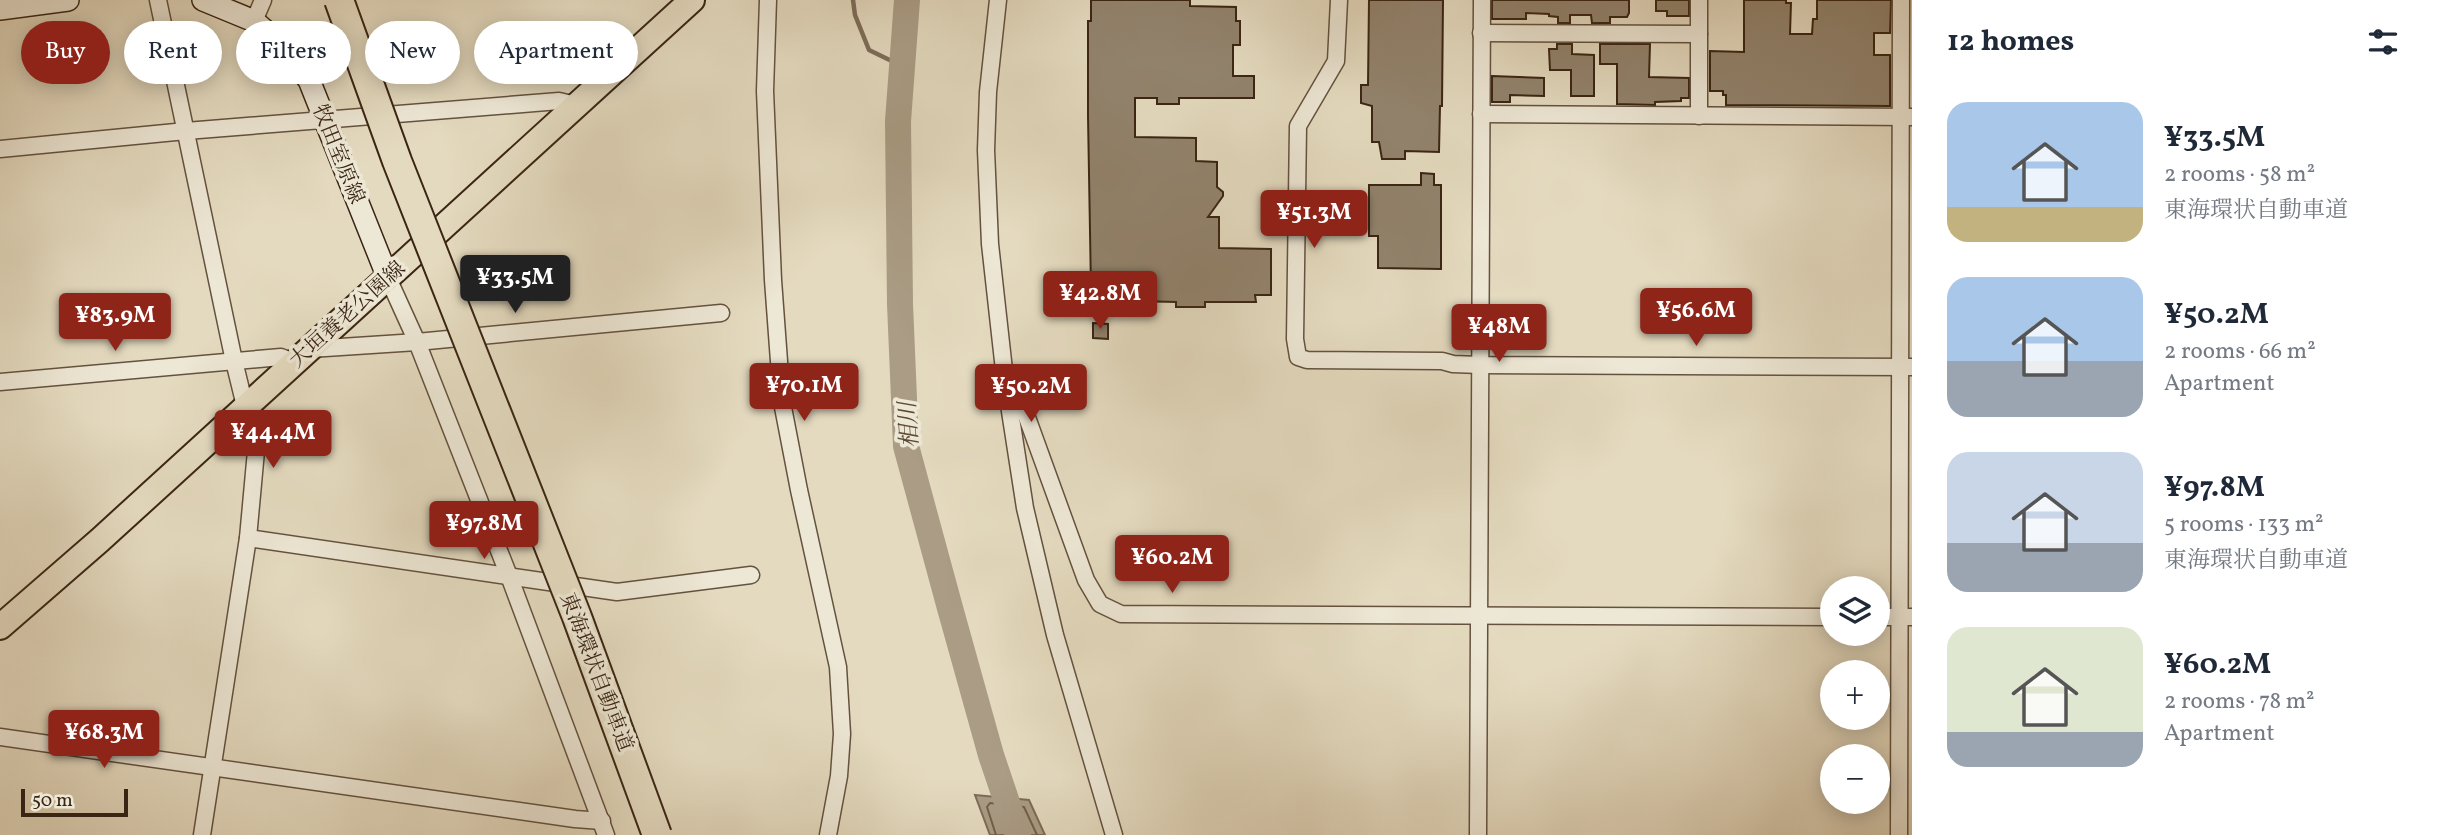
<!DOCTYPE html>
<meta charset="utf-8">
<style>
body{margin:0;font-family:Vollkorn,"Noto Serif JP",serif;background:#f2f2f3;color:#1f2937;height:100vh;display:flex;flex-direction:column;font-size:26px;white-space:nowrap}
*{box-sizing:border-box;margin:0}
p{font-size:23px;color:#747a83}
.icon{flex:none;width:38px;height:38px;fill:none;stroke:currentColor;stroke-width:2;stroke-linecap:round;stroke-linejoin:round}
.map{position:relative;flex:1;overflow:hidden}
.details{display:flex;flex-direction:column;background:#fff;width:525px}
.details>*{flex:none}
.top-card{position:absolute;left:21px;top:21px;width:665px;height:63px;display:flex;gap:14px}
.tools{position:absolute;left:1820px;top:576px;display:grid;gap:14px}
.tools a{display:grid;place-items:center;width:70px;height:70px;border-radius:50%;background:#fff;box-shadow:0 4px 18px #0003;font-size:35px}
.scale{position:absolute;left:21px;bottom:18px;width:107px;box-sizing:border-box;padding-left:7px;border:4px solid #3a2514;border-top:0;font-size:19px;line-height:24px;white-space:nowrap;color:#3a2514;-webkit-text-stroke:5px #ede7d5;paint-order:stroke}
.price{position:absolute;translate:-50% -60px;padding:0 16px;border-radius:7px;background:#8f2418;color:#fff;font-size:23px;line-height:46px;filter:drop-shadow(0 2px 4px #0008)}
.price::after{content:'';position:absolute;left:50%;top:42px;width:21px;height:16px;margin-left:-10px;background:inherit;clip-path:polygon(0 0,100% 0,50% 100%)}
.price.on{background:#222;color:#fff}
ul{padding:0;list-style:none}
li{display:flex;align-items:center;gap:21px;height:175px;padding:0 35px}
li span{display:grid;place-items:center;flex:none;width:196px;height:140px;border-radius:21px;color:#555}
li>.icon{margin-inline-start:auto}
span .icon{width:84px;height:84px;fill:#fffc;stroke-width:1}
li b{font-size:30px}
h2{display:flex;justify-content:space-between;align-items:center;height:84px;padding:0 35px;font-size:30px}
.pill{padding:0 24px;border-radius:32px;background:#fff;box-shadow:0 4px 18px #0003;font-size:24px;line-height:63px}
.pill.on{background:#8f2418;color:#fff}
main{display:flex;flex:1;min-height:0}
.map>svg:first-child{display:block}
.water{fill:#aa9c85;stroke:#7d6c58;stroke-width:2}
.lines{fill:none;stroke-linecap:round;stroke-linejoin:round}
.shore{stroke:#72604c;stroke-width:2}
.stream{stroke:#7d6c58;stroke-width:4.5}
.river{stroke:#aa9c85;stroke-width:26}
.building{fill:#92836d;stroke:#3a2514;stroke-width:2}
.minor-casing{stroke:#64523f;stroke-width:19}
.secondary-casing{stroke:#3a2514;stroke-width:24}
.primary-casing{stroke:#3a2514;stroke-width:28}
.minor{stroke:#ede7d5;stroke-width:16}
.secondary{stroke:#ede7d5;stroke-width:21}
.primary{stroke:#e4dabf;stroke-width:24}
.motorway-bridge-casing{stroke:#3a2514;stroke-width:32;stroke-linecap:butt}
.motorway-bridge{stroke:#e4dabf;stroke-width:28}
.labels{text-anchor:middle;stroke-width:7;stroke-linejoin:round;paint-order:stroke}
.street-label{font-size:21px;fill:#3a2514;stroke:#ede7d5}
.water-label{font-size:23px;font-style:italic;fill:#5c4936;stroke:#ede7d5}
</style>
<main>
<div class="map">
<svg width="1912" height="835" viewBox="0 0 1912 835">
<rect width="100%" height="100%" fill="#e4dabf"/>
<filter id="stains"><feTurbulence type="fractalNoise" baseFrequency=".00286" numOctaves="4"/><feColorMatrix values="0 0 0 0 .2 0 0 0 0 .09 0 0 0 0 .02 0 0 0 .5 -.17"/></filter>
<radialGradient id="worn" r=".72"><stop offset=".6" stop-color="#630" stop-opacity="0"/><stop offset="1" stop-color="#630" stop-opacity=".3"/></radialGradient>
<path class="water" d="M975,795L1029,800L1045,835H990Z"/>
<g class="lines">
<path class="shore" d="M996,835L987,807L990,803L1024,807L1037,835"/>
<path class="stream" d="M853,0L855,15L869,50L902,66"/>
<path class="river" d="M907,0L898,121L900,304L906,446L950,608L991,755L1018,835"/>
</g>
<g class="building">
<path d="M1091,0H1190V6L1236,7V21H1240V45H1233V76H1254V98H1179V104H1157V98H1135V137L1196,138V161L1217,162V187L1223,192V196L1208,217H1219V248L1271,249V295H1255L1256,302H1205V307H1176V302L1134,301V289H1091L1088,116V21H1091Z"/>
<path d="M1369,0H1443L1442,106H1440L1439,152L1405,151V159H1382L1379,142H1372V106L1361,103V85H1368Z"/>
<path d="M1492,0H1629V13L1627,17H1610V23H1592L1591,15H1570V23H1558V17L1549,16V14L1526,13V19H1492Z"/>
<path d="M1656,0H1689V16H1667V11H1656Z"/>
<path d="M1744,0H1786V3H1791L1790,34H1812L1813,19H1817V0H1891L1890,33H1874V55H1890V106L1726,105V95H1723V91H1710V51L1744,52Z"/>
<path d="M1557,44H1572V54L1594,55V96H1571V70H1550L1549,49H1557Z"/>
<path d="M1600,44H1650L1649,77L1689,78V98H1681V101L1655,102V105L1617,104V64H1600Z"/>
<path d="M1492,76L1544,78V96L1510,95V102H1492Z"/>
<path d="M1421,173L1434,174V185H1441V269L1378,268V236H1369V185H1421Z"/>
<path d="M1093,323L1108,324V339L1093,338Z"/>
</g>
<g class="lines">
<defs>
<g id="minor">
<path d="M158,0L234,361L256,451L248,538L202,835"/>
<path d="M768,0L765,91L773,280L782,402L799,490L838,667L842,734L839,776L828,835"/>
<path d="M998,0L988,92L986,150L990,244L1005,379L1025,508L1055,635L1114,835"/>
<path d="M1339,0L1336,61L1298,126L1295,339L1298,357L1307,360L1442,361L1453,364L1480,365L1912,367"/>
<path d="M1699,0V116"/>
<path d="M254,21L263,0"/>
<path d="M1481,33L1699,34"/>
<path d="M1481,114L1912,117"/>
<path d="M0,149L186,131L559,101L576,105"/>
<path d="M388,278L417,342L509,576L606,835"/>
<path d="M310,349L417,342L721,313"/>
<path d="M1005,379L1016,387L1086,580L1100,604L1121,614L1832,617"/>
<path d="M0,382L281,357L294,362"/>
<path d="M248,538L617,592L751,575"/>
<path d="M1878,617H1912"/>
<path d="M0,737L575,819L602,821"/>
<path d="M1478,835L1482,0"/>
<path d="M1899,835L1901,0"/>
</g>
<g id="secondary">
<path d="M203,0L254,21L275,39L309,80L388,278"/>
<path d="M0,9L68,0"/>
</g>
<path id="primary" d="M0,627L100,540L692,0"/>
</defs>
<use href="#minor" class="minor-casing"/>
<use href="#secondary" class="secondary-casing"/>
<use href="#primary" class="primary-casing"/>
<use href="#minor" class="minor"/>
<use href="#secondary" class="secondary"/>
<use href="#primary" class="primary"/>
<defs>
<path id="motorway-bridge" d="M339,0L397,161L577,617L657,835"/>
</defs>
<use href="#motorway-bridge" class="motorway-bridge-casing"/>
<use href="#motorway-bridge" class="motorway-bridge"/>
</g>
<g class="labels">
<g class="street-label">
<text transform="translate(339 154) rotate(68)" y="7">牧田室原線</text>
<text transform="translate(347 314) rotate(-42)" y="7">大垣養老公園線</text>
<text transform="translate(597 672) rotate(69)" y="7">東海環状自動車道</text>
</g>
<g class="water-label">
<text transform="translate(908 425) rotate(-94)" y="8">相川</text>
</g>
</g>
<rect width="100%" height="100%" filter="url(#stains)"/>
<rect width="100%" height="100%" fill="url(#worn)"/>
</svg>
<div class="tools">
<a><svg class="icon" aria-label="layers" viewBox="0 0 24 24"><path d="M12 4l9 5-9 5-9-5zM3 14l9 5 9-5"/></svg></a>
<a>+</a>
<a>−</a>
</div>
<div class="scale">50 m</div>
<b class="price" style="left:1314px;top:250px">¥51.3M</b>
<b class="price on" style="left:515px;top:315px">¥33.5M</b>
<b class="price" style="left:1100px;top:331px">¥42.8M</b>
<b class="price" style="left:1696px;top:348px">¥56.6M</b>
<b class="price" style="left:115px;top:353px">¥83.9M</b>
<b class="price" style="left:1499px;top:364px">¥48M</b>
<b class="price" style="left:804px;top:423px">¥70.1M</b>
<b class="price" style="left:1031px;top:424px">¥50.2M</b>
<b class="price" style="left:273px;top:470px">¥44.4M</b>
<b class="price" style="left:484px;top:561px">¥97.8M</b>
<b class="price" style="left:1172px;top:595px">¥60.2M</b>
<b class="price" style="left:104px;top:770px">¥68.3M</b>
<div class="top-card">
<a class="pill on">Buy</a>
<a class="pill">Rent</a>
<a class="pill">Filters</a>
<a class="pill">New</a>
<a class="pill">Apartment</a>
</div>
</div>
<section class="details">
<h2>12 homes<svg class="icon" aria-label="filters" viewBox="0 0 24 24"><path d="M4 7h16M4 17h16"/><circle cx="9" cy="7" r="2"/><circle cx="15" cy="17" r="2"/></svg></h2>
<ul>
<li><span style="background:linear-gradient(#a9c7e8 75%,#c2b280 0)"><svg class="icon" aria-label="home" viewBox="0 0 24 24"><path d="M3 11l9-7 9 7M6 9v11h12V9"/></svg></span><div><b>¥33.5M</b><p>2 rooms · 58 m²</p><p>東海環状自動車道</p></div></li>
<li><span style="background:linear-gradient(#a9c7e8 60%,#9aa5b1 0)"><svg class="icon" aria-label="home" viewBox="0 0 24 24"><path d="M3 11l9-7 9 7M6 9v11h12V9"/></svg></span><div><b>¥50.2M</b><p>2 rooms · 66 m²</p><p>Apartment</p></div></li>
<li><span style="background:linear-gradient(#c9d6e8 65%,#9aa5b1 0)"><svg class="icon" aria-label="home" viewBox="0 0 24 24"><path d="M3 11l9-7 9 7M6 9v11h12V9"/></svg></span><div><b>¥97.8M</b><p>5 rooms · 133 m²</p><p>東海環状自動車道</p></div></li>
<li><span style="background:linear-gradient(#dfe7d0 75%,#9aa5b1 0)"><svg class="icon" aria-label="home" viewBox="0 0 24 24"><path d="M3 11l9-7 9 7M6 9v11h12V9"/></svg></span><div><b>¥60.2M</b><p>2 rooms · 78 m²</p><p>Apartment</p></div></li>
</ul>
</section>
</main>
